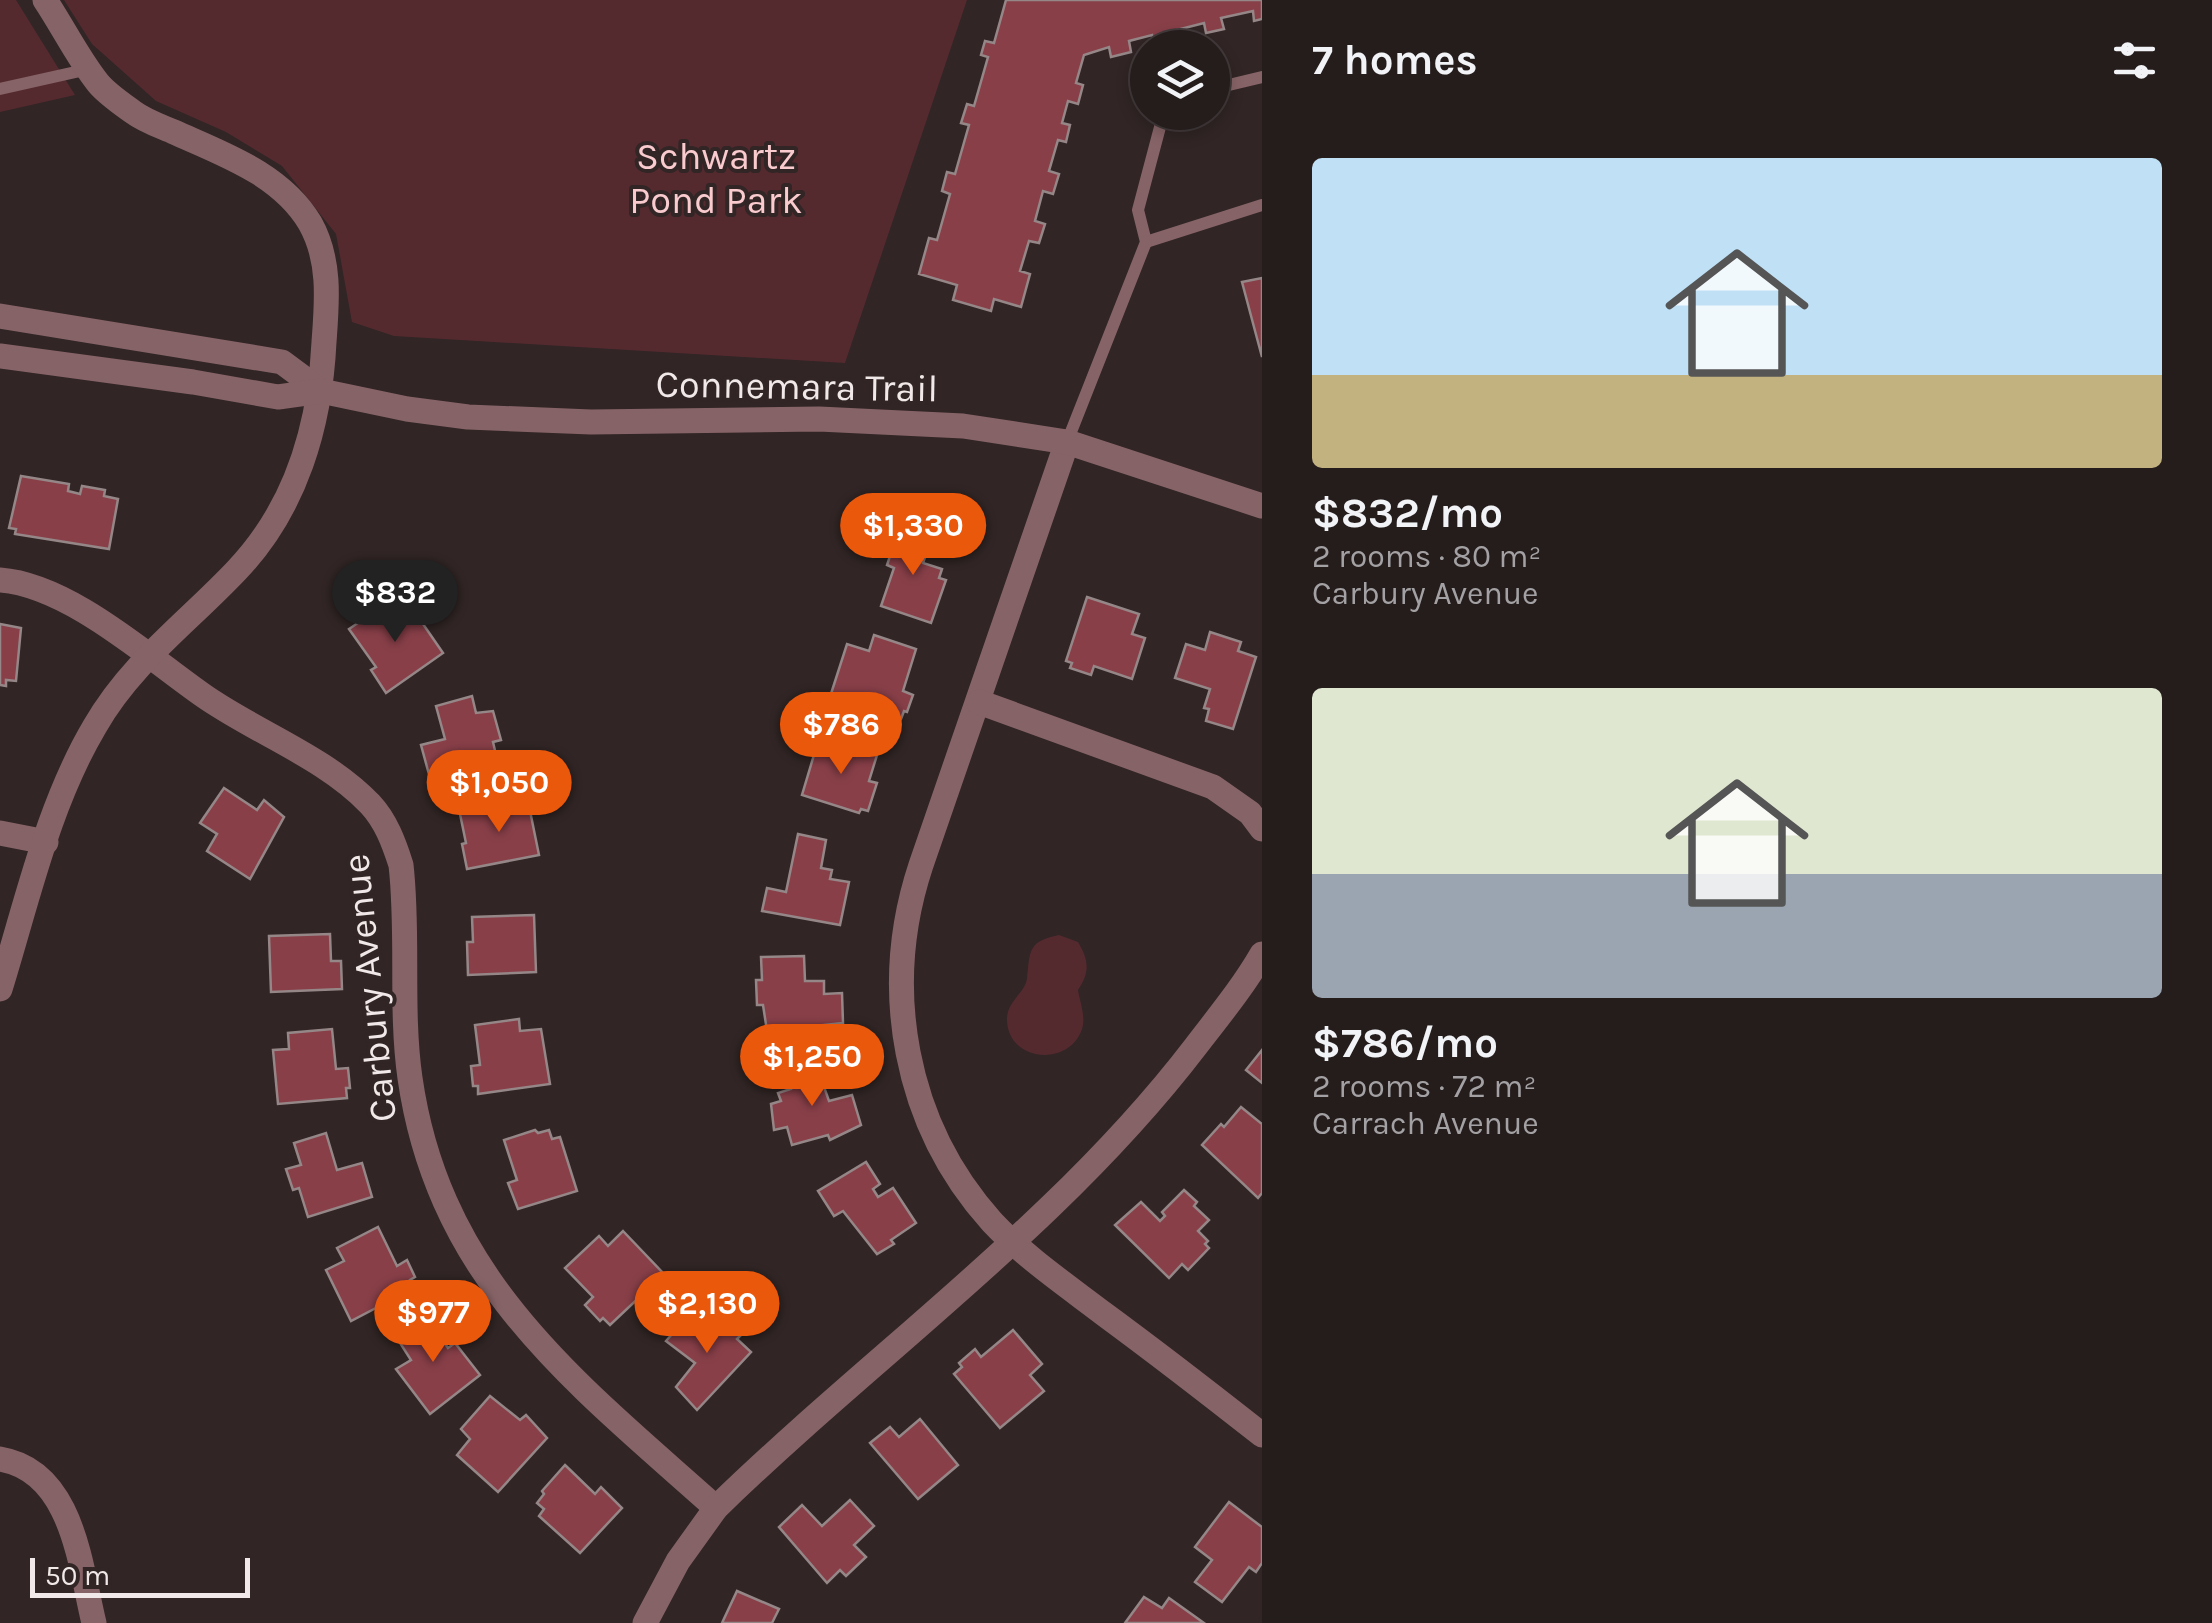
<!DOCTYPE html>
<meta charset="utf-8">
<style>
body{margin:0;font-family:Karla,sans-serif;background:#2d2525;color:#f1f3f6;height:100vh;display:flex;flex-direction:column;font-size:38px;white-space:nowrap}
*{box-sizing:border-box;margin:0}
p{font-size:32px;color:#a3a1a3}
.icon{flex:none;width:55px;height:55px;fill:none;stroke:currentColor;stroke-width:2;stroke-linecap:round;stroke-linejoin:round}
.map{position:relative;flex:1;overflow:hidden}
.drawer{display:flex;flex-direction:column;background:#251c1c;width:950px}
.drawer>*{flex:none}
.fabs{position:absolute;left:1130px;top:30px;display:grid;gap:20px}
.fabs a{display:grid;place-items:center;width:100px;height:100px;border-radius:50%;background:#251c1c;box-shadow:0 5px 15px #0003,0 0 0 2px #423a3b;font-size:50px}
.scale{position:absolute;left:30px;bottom:25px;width:220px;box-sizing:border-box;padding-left:10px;border:5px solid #f1e9e9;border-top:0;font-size:28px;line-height:35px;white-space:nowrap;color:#f1e9e9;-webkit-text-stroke:8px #312525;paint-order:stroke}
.price{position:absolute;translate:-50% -85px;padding:0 22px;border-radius:35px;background:#ea580c;color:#fff;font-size:32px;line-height:65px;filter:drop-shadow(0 2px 5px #0008)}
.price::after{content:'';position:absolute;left:50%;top:60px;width:30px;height:22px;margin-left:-15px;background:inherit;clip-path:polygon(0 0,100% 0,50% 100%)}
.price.active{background:#222;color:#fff}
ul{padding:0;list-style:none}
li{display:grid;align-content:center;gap:20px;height:530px;padding:0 50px}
li span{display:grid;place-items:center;height:310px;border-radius:10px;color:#555}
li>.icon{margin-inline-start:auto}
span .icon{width:180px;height:180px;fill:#fffc;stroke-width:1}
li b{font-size:42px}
h2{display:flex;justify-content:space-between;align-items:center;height:120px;padding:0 50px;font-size:42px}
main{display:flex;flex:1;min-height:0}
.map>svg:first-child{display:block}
.green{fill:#542a2f}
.building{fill:#883f48;stroke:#958687;stroke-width:2.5}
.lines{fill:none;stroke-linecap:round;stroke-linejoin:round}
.service{stroke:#866366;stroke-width:12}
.minor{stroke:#866366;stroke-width:25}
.tertiary{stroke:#866366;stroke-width:25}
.labels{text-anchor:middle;stroke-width:8;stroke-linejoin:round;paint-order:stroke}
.park-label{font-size:38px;fill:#f9cbce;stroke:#312525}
.street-label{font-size:38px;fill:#f1e9e9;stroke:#312525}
</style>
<main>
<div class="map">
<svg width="1262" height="1623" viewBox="0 0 1262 1623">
<rect width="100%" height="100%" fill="#312525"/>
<g class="green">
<path d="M0,0H16L75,95L0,112Z"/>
<path d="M64,0H967L845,363L394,336L352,322L336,234L282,166L226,132L156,101L92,44Z"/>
<path d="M1059,935L1078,942C1089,960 1090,973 1078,990C1080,1002 1086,1017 1082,1029C1069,1068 1006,1062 1007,1018C1008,1000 1026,992 1027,978C1030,951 1028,941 1059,935Z"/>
</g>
<g class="building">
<path d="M1006,0H1262V19L1254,21L1253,11L1221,18L1224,29L1206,33L1204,23L1169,32L1172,41L1153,45L1152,35L1129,41L1131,52L1111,57L1109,47L1084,55L1076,83L1083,85L1078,104L1068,101L1062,123L1070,125L1066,142L1058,140L1049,171L1059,174L1053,194L1043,191L1035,221L1045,224L1039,243L1029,241L1020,271L1030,274L1021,307L994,299L991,311L953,300L957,285L919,274L929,238L937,240L950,194L942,191L947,172L955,174L969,125L961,123L967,104L974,106L988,57L981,55L985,41L994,43Z"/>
<path d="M1262,278V357L1242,282Z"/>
<path d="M21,476L69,484L68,491L80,494L82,486L105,490L104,496L118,499L109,549L15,534L16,529L9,528Z"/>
<path d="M900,526L932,537L923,563L942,569L939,578L946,580L931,623L881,606L894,568L887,565Z"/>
<path d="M1087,597L1139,614L1132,634L1145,638L1132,679L1094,666L1091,675L1070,668L1072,663L1066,661Z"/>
<path d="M386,604L397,619L412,608L443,653L386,693L371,670L376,667L349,629Z"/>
<path d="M0,624L21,628L16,681L6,680V686L0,685Z"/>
<path d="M1210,632L1241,642L1238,651L1256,657L1233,729L1206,721L1209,709L1204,708L1210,689L1175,678L1186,644L1205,650Z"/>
<path d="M874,635L916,649L903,691L913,695L907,712L904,711L901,719L829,700L847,644L869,651Z"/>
<path d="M472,696L476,713L493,711L501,740L493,742L497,759L430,778L421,745L445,739L436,706Z"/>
<path d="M819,738L877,755L869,781L877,783L868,811L861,809L859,813L802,795Z"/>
<path d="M224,788L257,810L264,800L284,817L250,879L207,851L217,834L200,823Z"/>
<path d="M528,801L539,855L467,869L462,844L466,843L460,814Z"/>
<path d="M798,834L826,840L821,868L832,870L830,879L849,882L840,925L762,911L767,888L786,892Z"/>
<path d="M534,915L536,972L468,975L467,942H473L472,917Z"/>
<path d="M330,934L331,961H341L342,989L271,992L269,936Z"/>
<path d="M804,956L805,981H824V994L842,993L843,1023L767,1031L763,1005H757L756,980H762L761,957Z"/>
<path d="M519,1019L520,1031L541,1029L550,1084L478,1094V1086H473L471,1066L480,1065L475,1025Z"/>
<path d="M332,1029L336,1069L348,1068L350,1088H346L347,1098L278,1104L273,1050L289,1049L288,1033Z"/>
<path d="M1262,1050V1083L1246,1070Z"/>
<path d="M800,1065L803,1075L818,1070L829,1101L852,1095L861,1125L830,1140L828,1135L792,1145L787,1127L774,1130L771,1104L781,1101L778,1093L791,1089L785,1069Z"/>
<path d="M1241,1107L1262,1124V1193L1258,1198L1202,1145L1221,1124L1224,1127Z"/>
<path d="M535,1130L538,1133L549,1130L552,1139L560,1137L577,1191L518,1209L508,1183L517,1180L504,1140Z"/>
<path d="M326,1133L337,1170L362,1163L372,1197L308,1217L299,1188L293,1190L286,1169L301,1165L294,1143Z"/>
<path d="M866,1162L880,1184L873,1189L878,1197L893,1188L916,1223L891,1240L894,1244L877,1254L843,1211L834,1216L818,1191Z"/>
<path d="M1184,1190L1197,1202L1194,1206L1209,1220L1198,1231L1208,1241L1205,1244L1209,1248L1188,1270L1182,1264L1169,1278L1115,1225L1141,1202L1160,1221L1165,1216L1162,1212Z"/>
<path d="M378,1227L397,1266L407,1260L415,1277L410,1280L414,1288L351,1321L326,1270L344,1261L337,1248Z"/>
<path d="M623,1231L664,1274L610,1325L603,1318L600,1321L585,1305L593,1297L565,1268L599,1236L608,1246Z"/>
<path d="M423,1313L448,1348L455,1343L480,1375L430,1414L396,1369L411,1360L395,1335Z"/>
<path d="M690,1314L705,1326L718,1314L741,1335L737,1339L751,1352L697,1410L676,1387L695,1363L666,1341Z"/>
<path d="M1013,1330L1042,1364L1030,1375L1044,1391L1000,1428L954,1374L962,1367L959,1363L975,1349L981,1357Z"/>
<path d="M490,1396L520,1420L526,1415L547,1438L498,1492L457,1455L470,1439L461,1429Z"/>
<path d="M920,1419L958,1465L918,1499L870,1443L890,1427L899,1437Z"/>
<path d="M565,1465L595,1494L601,1487L622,1508L580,1553L539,1516L544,1509L537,1503L544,1494L542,1491Z"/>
<path d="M850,1500L874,1526L854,1545L866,1557L846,1576L840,1570L827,1583L779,1527L802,1505L822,1526Z"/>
<path d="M1229,1502L1262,1527V1563L1256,1572L1249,1567L1222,1602L1195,1582L1212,1560L1195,1547Z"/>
<path d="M737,1591L779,1609L772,1623H722Z"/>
<path d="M1144,1597L1162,1608L1169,1598L1204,1623H1125Z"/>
</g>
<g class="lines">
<g class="service">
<path d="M0,89L89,69"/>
<path d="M1212,89L1262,77"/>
<path d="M1146,242L1262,205"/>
<path d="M1067,442L1146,242L1138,210L1164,112"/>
</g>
<g class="minor">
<path d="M1067,442L921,865C880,988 904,1124 992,1222C1025,1257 1066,1285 1104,1314C1157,1353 1210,1394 1262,1435"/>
<path d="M0,580C69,585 148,657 204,696C257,733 325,757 370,804C386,821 394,843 401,865C409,935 400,1008 410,1078C439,1280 575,1382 716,1508"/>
<path d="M979,702L1213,787L1250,813L1262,829"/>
<path d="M0,833L46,842"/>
<path d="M0,989C27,902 48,805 95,726C131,663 188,622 237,570C296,508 320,425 324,342C327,302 331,260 310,223C281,174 223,154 174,132C160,126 145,121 133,112C122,104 107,94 98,83C78,58 63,27 45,0"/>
<path d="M0,1459C73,1471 80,1566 94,1623"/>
<path d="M645,1623L678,1561L716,1508C875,1353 1060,1224 1196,1046C1219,1016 1243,987 1262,954"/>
</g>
<g class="tertiary">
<path d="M0,316L282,362L321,391"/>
<path d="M0,356L193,382L278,397L321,391L407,409L468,417L591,422L819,419L963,426L1067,442L1262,506"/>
</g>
</g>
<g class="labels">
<g class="park-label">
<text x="716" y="169">Schwartz<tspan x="716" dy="44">Pond Park</tspan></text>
</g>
<g class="street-label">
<text transform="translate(797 386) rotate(1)" y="13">Connemara Trail</text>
<text transform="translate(369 988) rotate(-96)" y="13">Carbury Avenue</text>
</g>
</g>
</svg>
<div class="fabs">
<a><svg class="icon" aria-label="layers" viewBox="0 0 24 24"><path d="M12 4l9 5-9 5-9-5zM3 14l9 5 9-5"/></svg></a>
</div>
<div class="scale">50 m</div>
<b class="price" style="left:913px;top:578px">$1,330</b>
<b class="price active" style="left:395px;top:645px">$832</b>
<b class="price" style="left:841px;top:777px">$786</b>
<b class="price" style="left:499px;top:835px">$1,050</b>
<b class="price" style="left:812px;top:1109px">$1,250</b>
<b class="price" style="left:707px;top:1356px">$2,130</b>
<b class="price" style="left:433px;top:1365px">$977</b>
</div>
<section class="drawer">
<h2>7 homes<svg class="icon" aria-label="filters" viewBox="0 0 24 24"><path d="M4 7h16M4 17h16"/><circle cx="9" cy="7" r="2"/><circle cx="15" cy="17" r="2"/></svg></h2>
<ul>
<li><span style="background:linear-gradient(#bfe0f5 70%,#c2b280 0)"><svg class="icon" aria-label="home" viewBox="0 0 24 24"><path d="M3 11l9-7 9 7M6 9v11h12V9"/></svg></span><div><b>$832/mo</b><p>2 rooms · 80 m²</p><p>Carbury Avenue</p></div></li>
<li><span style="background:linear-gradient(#dfe7d0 60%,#9aa5b1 0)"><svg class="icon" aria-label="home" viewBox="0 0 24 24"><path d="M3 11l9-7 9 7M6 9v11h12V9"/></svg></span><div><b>$786/mo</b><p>2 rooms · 72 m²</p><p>Carrach Avenue</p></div></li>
</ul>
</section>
</main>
